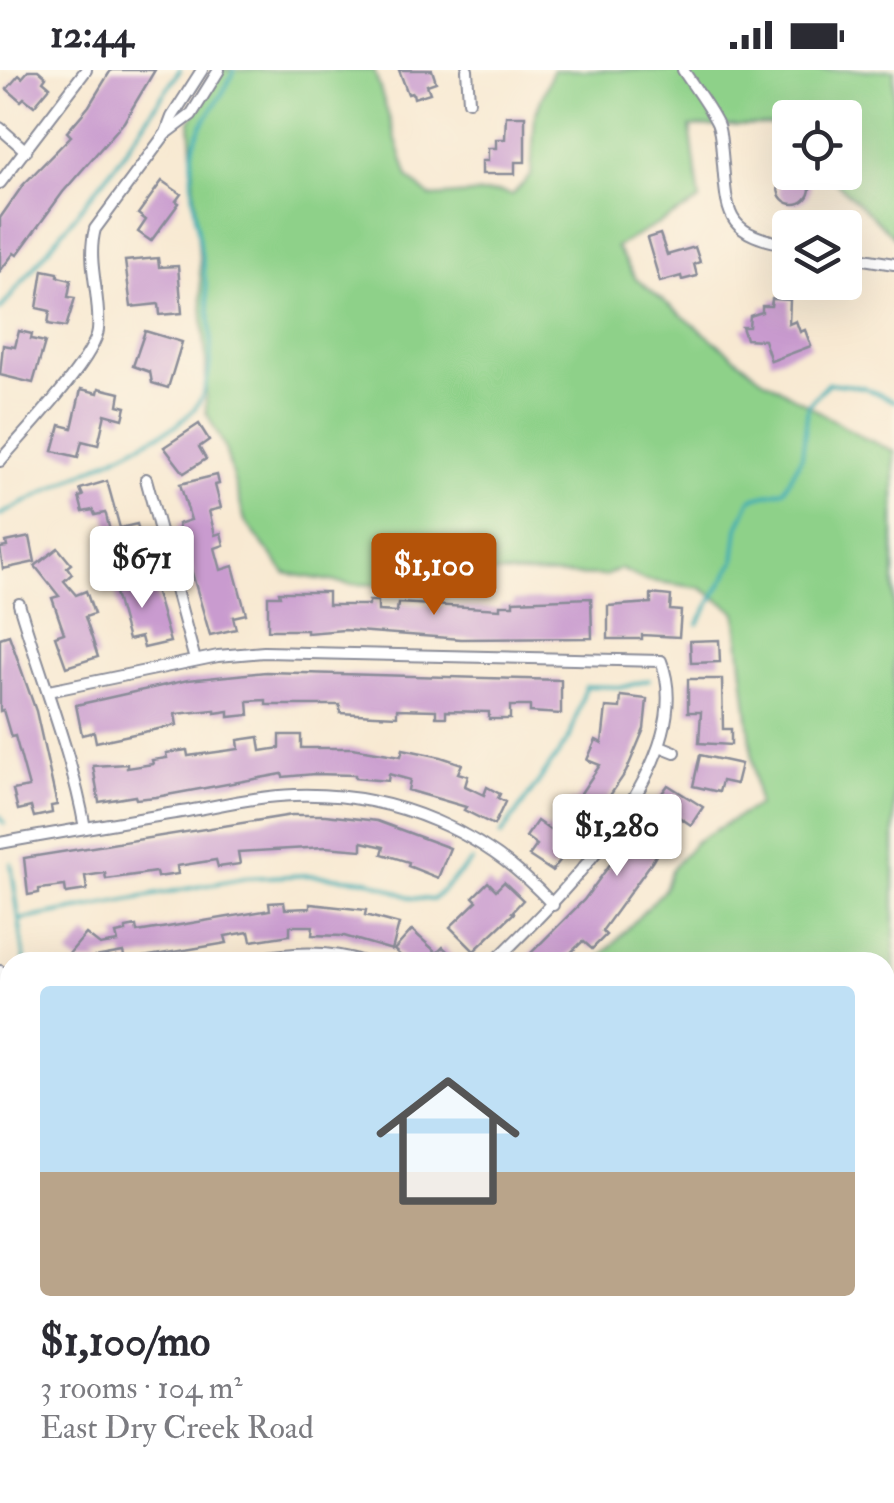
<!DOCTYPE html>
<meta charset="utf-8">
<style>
body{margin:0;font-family:"IM FELL Double Pica",serif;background:#f7f7f7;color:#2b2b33;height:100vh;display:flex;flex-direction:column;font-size:38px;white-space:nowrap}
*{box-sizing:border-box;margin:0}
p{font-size:32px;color:#7c7c81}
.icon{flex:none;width:55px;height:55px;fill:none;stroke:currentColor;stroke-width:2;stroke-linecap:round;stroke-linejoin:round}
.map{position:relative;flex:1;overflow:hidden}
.details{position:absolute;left:0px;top:882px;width:895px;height:552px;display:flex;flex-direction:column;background:#fff;border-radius:30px 30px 0 0;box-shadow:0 10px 40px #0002}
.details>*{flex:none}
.tools{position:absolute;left:772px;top:30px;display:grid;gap:20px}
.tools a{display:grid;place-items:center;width:90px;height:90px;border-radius:10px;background:#fff;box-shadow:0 10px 40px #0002;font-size:50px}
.price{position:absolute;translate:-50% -85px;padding:0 22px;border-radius:10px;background:#fff;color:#222;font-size:32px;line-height:65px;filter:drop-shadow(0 2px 5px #0008)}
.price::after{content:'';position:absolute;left:50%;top:60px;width:30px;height:22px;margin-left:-15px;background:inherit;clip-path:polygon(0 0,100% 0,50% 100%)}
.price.selected{background:#b45309;color:#fff}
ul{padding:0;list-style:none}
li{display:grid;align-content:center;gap:20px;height:530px;padding:0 40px}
li span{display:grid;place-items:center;height:310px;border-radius:10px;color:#555}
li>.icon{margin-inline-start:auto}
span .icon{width:180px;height:180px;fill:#fffc;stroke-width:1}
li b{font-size:42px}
.status{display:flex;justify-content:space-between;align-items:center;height:70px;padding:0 50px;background:#fff;direction:ltr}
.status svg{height:28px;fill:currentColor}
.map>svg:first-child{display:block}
.built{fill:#f2d0e2}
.green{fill:#8ed189;stroke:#548074;stroke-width:2.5}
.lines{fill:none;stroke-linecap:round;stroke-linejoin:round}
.stream{stroke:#3cadb4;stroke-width:4}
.building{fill:#c99bcf}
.minor-casing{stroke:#8a8c98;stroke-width:14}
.tertiary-casing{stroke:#8a8c98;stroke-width:18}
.minor{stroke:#fff;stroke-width:10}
.tertiary{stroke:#fff;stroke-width:14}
</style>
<div class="status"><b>12:44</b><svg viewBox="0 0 49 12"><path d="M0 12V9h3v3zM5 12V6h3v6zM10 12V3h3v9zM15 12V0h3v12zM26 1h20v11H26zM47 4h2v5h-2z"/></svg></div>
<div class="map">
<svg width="894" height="1433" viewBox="0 0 894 1433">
<rect width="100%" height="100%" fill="#fcf5e5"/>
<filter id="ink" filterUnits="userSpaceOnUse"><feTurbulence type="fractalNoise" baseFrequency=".01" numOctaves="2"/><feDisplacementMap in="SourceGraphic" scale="20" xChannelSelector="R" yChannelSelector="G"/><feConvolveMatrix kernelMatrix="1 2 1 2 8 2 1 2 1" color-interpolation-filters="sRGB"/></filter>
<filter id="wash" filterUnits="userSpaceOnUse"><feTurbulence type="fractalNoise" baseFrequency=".0048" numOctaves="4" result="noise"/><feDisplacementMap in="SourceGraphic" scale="40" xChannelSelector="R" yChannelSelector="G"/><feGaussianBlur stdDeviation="2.25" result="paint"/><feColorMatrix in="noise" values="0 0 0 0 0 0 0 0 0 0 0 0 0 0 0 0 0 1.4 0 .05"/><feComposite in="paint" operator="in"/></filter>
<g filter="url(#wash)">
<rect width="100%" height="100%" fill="#f8e9d2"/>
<path class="built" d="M0,1057L10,1118V1317L0,1319Z"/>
<g class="green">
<path d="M221,0H374L408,107L430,127L499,122L512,125L531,105L535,45L553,0H894V167L826,103L845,102V48H790V69L776,55L690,57L700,131L616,177L636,209L760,307L864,368L894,381V1433H603L599,1425H885V892H596L664,820L671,800L695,772L758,735L736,542L701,518L644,510L620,499L605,506L458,502L432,487L391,495L386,515L347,514L285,503L245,451L224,375L206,342V293L190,51Z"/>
<path d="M0,1178L10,1242V1425H62L63,1433H0Z"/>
</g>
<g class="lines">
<g class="stream">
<path d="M0,240L116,94L180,0"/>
<path d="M0,445L176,356C183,349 193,342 198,334C233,272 185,154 193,82C197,50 224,30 234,0"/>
<path d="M698,554L734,492L738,458L751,429L784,420L802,386L808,335L828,313L863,317L894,331"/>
<path d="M0,746L4,753"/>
<path d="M501,765L570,667L586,616L624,617L649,610"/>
<path d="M11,793L25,892"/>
<path d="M19,850L245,808L309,805L368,810L412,828L433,830L472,791"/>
<path d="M4,1347L10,1376"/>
<path d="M17,1425L18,1433"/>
<path d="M117,1425L118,1433"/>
</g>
</g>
<g id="blocks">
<g class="building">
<path d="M29,0H38L46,7L43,11L50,17L34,36L24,28L21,31L7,19L19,5L22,8Z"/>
<path d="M111,0H155L124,52L63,122L17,185L14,183L0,201V148L23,115L71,66L67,62L89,36Z"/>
<path d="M399,0H432L436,12L427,15L430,23L414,28L413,23L408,24Z"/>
<path d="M506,46H525V92H515V104H482V91H488V78H496V69H505Z"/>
<circle cx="794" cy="118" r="16"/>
<path d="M162,111L181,124L176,131L179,133L151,171L138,162L146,150L138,144Z"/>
<path d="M660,164L667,185L695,177L700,192L694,194L697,206L682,210L681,206L660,212L647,168Z"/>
<path d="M158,188L159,197L178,196L182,243L160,245L159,234L131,237L125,191Z"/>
<path d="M43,200L58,203V207L71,210L68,227L75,228L66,257L48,254L50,241L37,238Z"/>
<path d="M772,229L790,230L789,254L796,251L800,262L805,260L811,276L771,291L764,270L746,269L742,257H749L750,246L762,242V236H771Z"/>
<path d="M19,261L32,264L31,269L45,272L33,313L0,305L3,275L15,277Z"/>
<path d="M145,261L182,272L168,318L152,313L150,302L133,296Z"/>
<path d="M99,318L120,323L118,335L126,337L123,349L105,344L98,375L82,371L78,387L53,381L60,355L72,358L81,319L98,323Z"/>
<path d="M199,354L209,370L199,377L206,389L184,403L164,377Z"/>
<path d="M217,405L219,414L215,415L221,438L209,441L215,465L221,463L224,475L215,478L221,500L233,496L246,544L233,547L236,559L210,565L178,454L191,450L180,414Z"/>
<path d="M107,411L120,458L137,454L146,484L107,496L102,475L113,473L106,445L105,443L95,445L93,440L83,442L79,427L83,426L80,419Z"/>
<path d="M30,467L35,492L3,499L0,478L7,477L6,472Z"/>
<path d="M58,478L71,494L67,497L72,504L64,511L76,525L86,521L94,544L85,547L98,587L66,597L55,566L64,563L52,528L59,526L35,496Z"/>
<path d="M150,502L170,572L144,578L141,567L128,570L115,523L128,520L125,508Z"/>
<path d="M279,522H328V535H369V531H378V541L397,542L398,533L500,539V535H513V531L591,528L592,568L461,569L344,560L307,563V560H268V526H280Z"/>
<path d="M651,524L671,526L670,540L681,541L679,567L642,565V569H608V536L651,533Z"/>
<path d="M9,565L36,641L57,735L51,736L52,743L34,747L31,737L18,740L13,720L29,717L15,666L11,667L3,640L0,641V568Z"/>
<path d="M719,570L720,592L691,593L690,571Z"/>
<path d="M266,602L561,610V644L530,642V636H510V649H489V642L446,641V647H436V640L397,639V646L375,645L340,643V635H266V630L248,631L249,645L229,647V641L215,643V640L175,644L177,655L96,672L94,662L82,665L76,635L188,610Z"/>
<path d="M688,609H722L723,659H731V675L699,673L701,642H688Z"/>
<path d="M621,626L647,629L644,659L626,702L577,774L574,772L552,801L529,786L537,775L526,767L537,751L550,760L572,730L575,732L600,695L587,690L596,670L602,673L606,637L620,638Z"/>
<path d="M280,665H301V678H352L401,686L403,679L441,687L462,694L458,703L468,706L465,716L484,725L487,717L500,724L498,728L505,732L494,755L464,740L466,737L408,720L410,710L389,704L388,711L355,708V705L314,704L283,707L282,704L156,727L136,729L135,726L99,732L93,696L127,694V698L153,694L152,690L167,688L166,683L187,680L188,686L239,679L238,670L259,667L261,681L280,678Z"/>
<path d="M700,685L741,694L736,714L722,711L719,722L693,716Z"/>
<path d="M668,715L703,737L691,755L679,747L652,792L602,861L606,865L592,879L583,871L561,892H522L584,830Z"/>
<path d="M292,745H325L377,751L450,778L438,808L408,796L409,792L382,784L384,777L362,772V780L325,777L238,782L240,794L218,797L216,790L177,796L178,804L157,807L156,802L106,809L105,803L85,806L87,820L66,823L65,816L39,819V823L28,825L24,788Z"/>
<path d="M488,812L496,820L504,812L523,830L512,842L514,843L474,881L450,857L477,831L473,827Z"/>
<path d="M284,832L285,839L310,838V834L366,840L365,845L399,854L392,880L344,866L312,865L313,856H290V865L251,871L249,862L225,866L227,873L125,890L123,882L95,887L102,892H77L68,885L86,864L100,875L118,872L116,864L126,862V858L136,856L137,862L180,855L270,840L269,833Z"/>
<path d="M412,860L437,883L443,877L458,892H408L394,880Z"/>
</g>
</g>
</g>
<g filter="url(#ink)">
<use href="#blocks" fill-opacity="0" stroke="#8a8c98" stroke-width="2.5"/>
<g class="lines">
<defs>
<g id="minor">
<path d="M467,0L469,31"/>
<path d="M683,0C694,17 708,35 717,53C721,62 721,73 722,83C728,145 722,163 790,175"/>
<path d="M0,58L26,81"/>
<path d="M167,63L191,45L219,0"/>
<path d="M0,113L86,0"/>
<path d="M845,186L894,194"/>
<path d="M0,391C22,365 95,289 98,260C101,226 86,192 95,159L166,63L172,47L202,0"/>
<path d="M146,409L195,590"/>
<path d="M19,534C41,609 71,680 85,758"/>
<path d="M49,621L218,586L264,582L661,591C700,690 559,828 494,892"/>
<path d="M660,676L675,682"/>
<path d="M0,773C60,762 121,752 181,742C218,736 257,726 295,725C394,722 486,761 553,835"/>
<path d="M233,892C276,885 321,877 363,892"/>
<path d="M523,1425L527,1433"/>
<path d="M210,1433V1425"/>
</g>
<g id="tertiary">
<path d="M0,903L10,963"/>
<path d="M0,1029L10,1084"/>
<path d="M67,1425L68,1433"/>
<path d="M89,1425L90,1433"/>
</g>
</defs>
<use href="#minor" class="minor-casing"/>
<use href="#tertiary" class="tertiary-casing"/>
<use href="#minor" class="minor"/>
<use href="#tertiary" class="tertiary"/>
</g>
</g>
</svg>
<div class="tools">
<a><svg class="icon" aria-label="locate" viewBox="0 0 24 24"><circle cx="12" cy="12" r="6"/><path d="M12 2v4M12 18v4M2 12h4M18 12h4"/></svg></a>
<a><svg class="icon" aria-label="layers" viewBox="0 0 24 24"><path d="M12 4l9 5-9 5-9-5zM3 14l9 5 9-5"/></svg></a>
</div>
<b class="price" style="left:142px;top:541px">$671</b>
<b class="price selected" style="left:434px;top:548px">$1,100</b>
<b class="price" style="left:617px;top:809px">$1,280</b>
<section class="details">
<ul>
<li><span style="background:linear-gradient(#bfe0f5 60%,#b9a48a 0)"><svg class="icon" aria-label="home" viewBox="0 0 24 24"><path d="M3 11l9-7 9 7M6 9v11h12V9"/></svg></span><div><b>$1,100/mo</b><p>3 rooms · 104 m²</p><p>East Dry Creek Road</p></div></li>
</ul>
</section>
</div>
